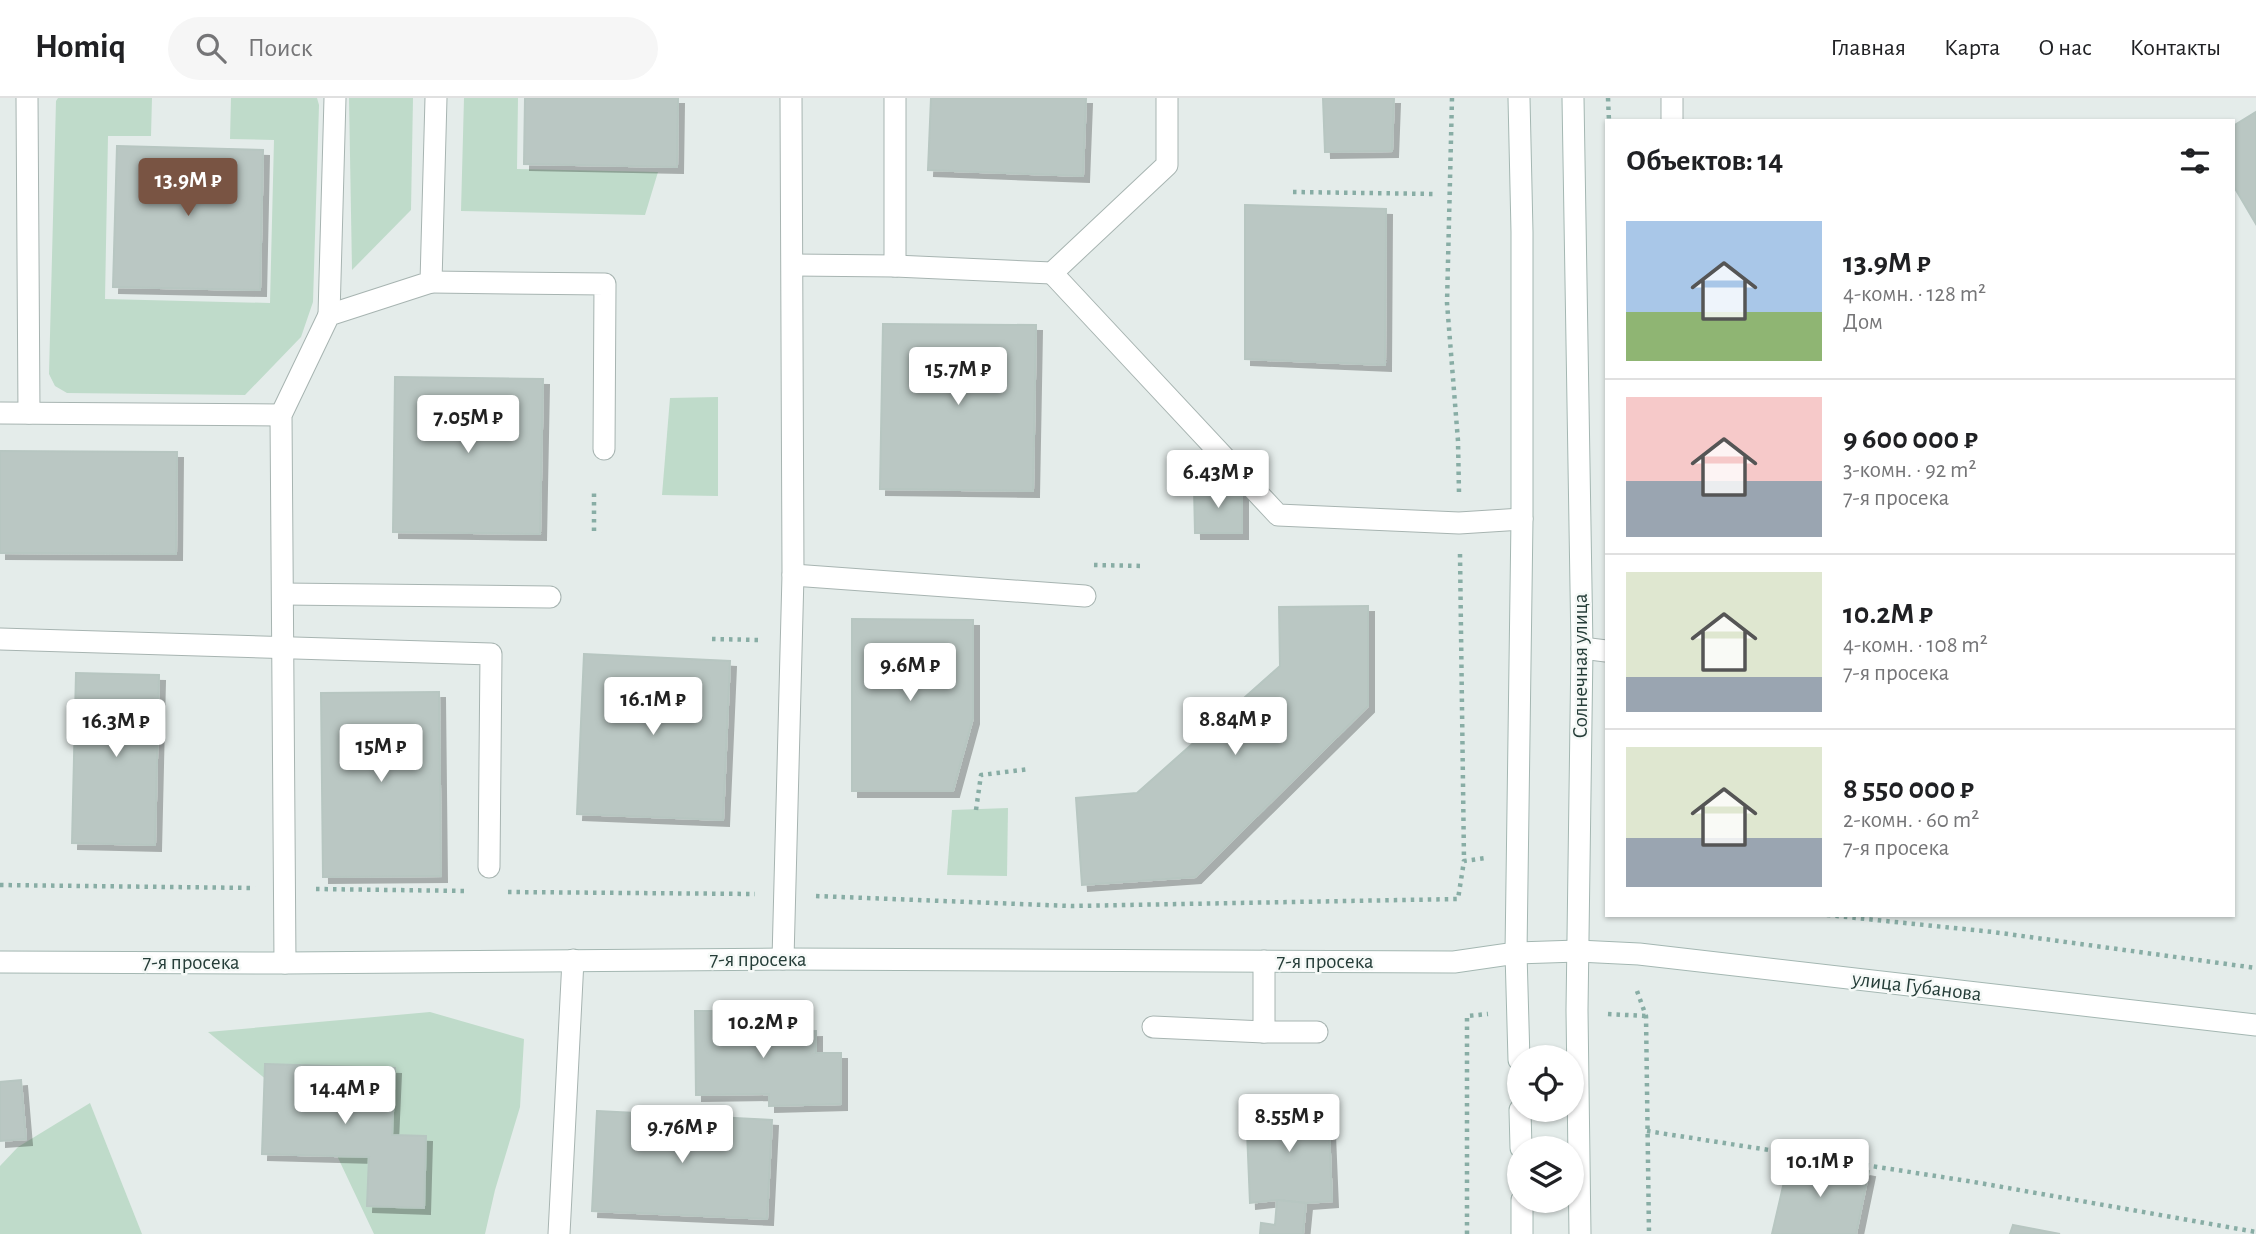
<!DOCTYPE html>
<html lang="ru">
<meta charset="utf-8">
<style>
body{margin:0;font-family:"Alegreya Sans",sans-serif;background:#f6f6f6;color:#202124;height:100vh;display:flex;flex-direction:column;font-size:26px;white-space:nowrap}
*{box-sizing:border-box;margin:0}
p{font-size:23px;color:#757577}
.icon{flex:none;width:38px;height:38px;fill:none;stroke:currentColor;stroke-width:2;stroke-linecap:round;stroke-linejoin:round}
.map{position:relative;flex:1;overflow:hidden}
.side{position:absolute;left:1605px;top:21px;width:630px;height:798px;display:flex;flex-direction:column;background:#fff;border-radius:0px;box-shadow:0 2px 5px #0004}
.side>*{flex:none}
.controls{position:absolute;left:1507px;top:947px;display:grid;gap:14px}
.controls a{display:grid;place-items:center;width:77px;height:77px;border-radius:50%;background:#fff;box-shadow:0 2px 5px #0004;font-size:35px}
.price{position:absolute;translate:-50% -60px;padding:0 16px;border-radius:7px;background:#fff;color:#222;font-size:23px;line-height:46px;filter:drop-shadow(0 2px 4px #0008)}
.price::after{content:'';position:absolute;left:50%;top:42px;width:21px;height:16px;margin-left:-10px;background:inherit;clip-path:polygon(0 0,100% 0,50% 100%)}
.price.selected{background:#795443;color:#fff}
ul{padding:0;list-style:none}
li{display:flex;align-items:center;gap:21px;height:175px;padding:0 21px}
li+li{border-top:2px solid #e0e0e0}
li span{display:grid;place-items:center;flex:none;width:196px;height:140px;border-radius:0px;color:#555}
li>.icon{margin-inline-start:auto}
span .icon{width:84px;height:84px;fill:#fffc;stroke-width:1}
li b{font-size:30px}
h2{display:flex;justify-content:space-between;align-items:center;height:84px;padding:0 21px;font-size:30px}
header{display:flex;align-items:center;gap:42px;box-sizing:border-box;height:98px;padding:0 35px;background:#fff;border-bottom:2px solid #e0e0e0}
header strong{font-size:33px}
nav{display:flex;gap:38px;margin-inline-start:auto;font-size:24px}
.search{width:490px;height:63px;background:#f6f6f6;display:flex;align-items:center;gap:18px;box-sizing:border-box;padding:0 24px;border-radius:38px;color:#757577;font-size:26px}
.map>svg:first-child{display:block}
.green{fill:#bfdbca}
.building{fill:#bac7c3;stroke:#b7c6c1;stroke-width:2;filter:url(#shadow)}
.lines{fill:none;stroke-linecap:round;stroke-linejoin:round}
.lane-casing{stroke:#a7b4b1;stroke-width:23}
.secondary-casing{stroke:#a4b7b2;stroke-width:23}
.path{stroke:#88ada5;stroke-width:4.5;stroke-dasharray:3.5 5;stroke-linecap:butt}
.lane{stroke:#fff;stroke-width:21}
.secondary{stroke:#fff;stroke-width:21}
.labels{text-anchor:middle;stroke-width:5;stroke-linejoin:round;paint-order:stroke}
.street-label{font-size:21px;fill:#253d38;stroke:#f5f9f7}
</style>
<header>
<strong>Homiq</strong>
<div class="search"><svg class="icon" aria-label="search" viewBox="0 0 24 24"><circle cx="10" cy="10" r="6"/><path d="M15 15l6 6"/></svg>Поиск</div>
<nav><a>Главная</a><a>Карта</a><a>О нас</a><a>Контакты</a></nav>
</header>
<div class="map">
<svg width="2256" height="1136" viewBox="0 0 2256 1136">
<defs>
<filter id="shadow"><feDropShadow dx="6" dy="6" stdDeviation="0" flood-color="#0004"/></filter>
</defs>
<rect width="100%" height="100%" fill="#e4ecea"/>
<g class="green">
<path d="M58,0H152L151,38H108L105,201L270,205L274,42L230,41L231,0H317L319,7L313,204L301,239L245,297L67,295L55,288L49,276L56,3Z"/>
<path d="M349,0H413L411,112L352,172Z"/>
<path d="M464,0H518L517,71L658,74L645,117L461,113Z"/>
<path d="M718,299V398L662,397L670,300Z"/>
<path d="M1008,710L1007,778L947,777L952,712Z"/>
<path d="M430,914L524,941L520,1009L495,1092L485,1136H374L323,1028L208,934Z"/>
<path d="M90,1005L142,1136H0V1068L18,1049Z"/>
</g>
<g class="building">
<path d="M525,0H678L677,69L524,66Z"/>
<path d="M931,0H1086L1083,78L928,72Z"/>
<path d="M1323,0H1394L1392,53L1325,54Z"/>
<path d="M2256,14V126L2233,87V28Z"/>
<path d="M117,48L263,52L260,192L113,189Z"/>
<path d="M1245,107L1386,111L1385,267L1245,261Z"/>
<path d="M883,226L1036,227L1033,393L880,391Z"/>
<path d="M395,279L543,281L540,436L393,434Z"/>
<path d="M0,353L177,354L176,456L0,455Z"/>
<path d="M1242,388V435H1195L1194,389Z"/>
<path d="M1368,508V608L1195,779L1082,787L1076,700L1137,695L1280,568L1279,509Z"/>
<path d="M852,521L973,522V620L953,693H852Z"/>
<path d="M584,556L730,563L723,722L577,716Z"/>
<path d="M76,575L159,577L155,747L72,745Z"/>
<path d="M439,594L441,778L323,779L321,595Z"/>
<path d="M695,913H785V934L816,933V955H841V1006L769,1008V996L696,997Z"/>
<path d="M265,966L395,970L392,1037L426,1038L424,1110L367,1108L369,1059L262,1056Z"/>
<path d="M21,982L26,1041L0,1043V984Z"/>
<path d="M1328,1007L1332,1103L1306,1105L1277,1102L1250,1105L1246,1009Z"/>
<path d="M597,1013L772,1022L767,1121L592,1113Z"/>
<path d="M1790,1058L1869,1073L1856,1136H1772Z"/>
<path d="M1277,1102L1306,1105L1303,1136H1260L1261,1125L1275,1127Z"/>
<path d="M2013,1127L2060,1136H2010Z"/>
</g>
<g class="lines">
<defs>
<g id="lane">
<path d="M27,0L29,315"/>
<path d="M1672,0V23"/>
<path d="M793,167L895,168L1052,175L1167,67V0"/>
<path d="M895,168V0"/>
<path d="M1052,175L1278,417L1459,425L1522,421"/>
<path d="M431,184L605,186L604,351"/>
<path d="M329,217L335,0"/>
<path d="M0,315L281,317"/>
<path d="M793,477L1085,498"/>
<path d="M283,496L550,499"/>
<path d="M0,541L491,556L489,769"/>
<path d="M1582,550L1606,553"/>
<path d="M783,861L793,477L791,0"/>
<path d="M285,865L281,317L329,217L431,184L436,0"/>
<path d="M1153,929L1264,934V863"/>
<path d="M1264,934H1317"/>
<path d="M559,1136L573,862"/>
</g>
<g id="secondary">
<path d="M1573,0L1582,550L1577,912L1580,1136"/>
<path d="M0,864L285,865L783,861L1454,864L1516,855L1578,853L1639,856L2256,927"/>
<path d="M1519,962L1516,855L1522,421V134L1519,0"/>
<path d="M1520,1012L1521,1050"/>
<path d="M1522,1102V1136"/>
</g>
</defs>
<use href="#lane" class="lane-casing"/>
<use href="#secondary" class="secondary-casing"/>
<g class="path">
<path d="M1452,0L1447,205L1458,343L1459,395"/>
<path d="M1608,0L1609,23"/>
<path d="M1293,94L1437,96"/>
<path d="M594,433V395"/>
<path d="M1460,456L1464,763"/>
<path d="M1094,467L1144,468"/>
<path d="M712,541L760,542"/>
<path d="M976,712L981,677L1030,671"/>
<path d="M0,787L255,790"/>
<path d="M316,791L468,793"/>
<path d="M508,794L755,796"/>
<path d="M816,798L1071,808L1458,801L1464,763L1486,760"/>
<path d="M1827,817L1993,834L2256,870"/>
<path d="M1637,893L1646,918L1649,1136"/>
<path d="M1608,916L1646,918"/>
<path d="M1647,1033L1974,1084L2256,1134"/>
<path d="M1467,1136V918L1488,916"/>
</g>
<use href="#lane" class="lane"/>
<use href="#secondary" class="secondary"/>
</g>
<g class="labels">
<g class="street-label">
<text transform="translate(1580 568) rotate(-90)" y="7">Солнечная улица</text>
<text x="758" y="868">7-я просека</text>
<text x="1325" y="870">7-я просека</text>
<text x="191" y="871">7-я просека</text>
<text transform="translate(1917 888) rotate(7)" y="7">улица Губанова</text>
</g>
</g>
</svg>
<div class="controls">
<a><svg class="icon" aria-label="locate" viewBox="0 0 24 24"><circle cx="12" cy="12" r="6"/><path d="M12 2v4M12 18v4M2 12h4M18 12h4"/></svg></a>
<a><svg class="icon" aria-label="layers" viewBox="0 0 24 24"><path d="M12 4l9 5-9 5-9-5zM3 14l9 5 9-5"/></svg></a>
</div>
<b class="price selected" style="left:188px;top:120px">13.9M ₽</b>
<b class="price" style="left:958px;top:309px">15.7M ₽</b>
<b class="price" style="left:468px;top:357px">7.05M ₽</b>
<b class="price" style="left:1218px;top:412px">6.43M ₽</b>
<b class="price" style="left:910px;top:605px">9.6M ₽</b>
<b class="price" style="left:653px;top:639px">16.1M ₽</b>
<b class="price" style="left:1235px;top:659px">8.84M ₽</b>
<b class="price" style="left:116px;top:661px">16.3M ₽</b>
<b class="price" style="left:381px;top:686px">15M ₽</b>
<b class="price" style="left:763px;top:962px">10.2M ₽</b>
<b class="price" style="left:345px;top:1028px">14.4M ₽</b>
<b class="price" style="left:1289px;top:1056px">8.55M ₽</b>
<b class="price" style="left:682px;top:1067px">9.76M ₽</b>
<b class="price" style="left:1820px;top:1101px">10.1M ₽</b>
<section class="side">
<h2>Объектов: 14<svg class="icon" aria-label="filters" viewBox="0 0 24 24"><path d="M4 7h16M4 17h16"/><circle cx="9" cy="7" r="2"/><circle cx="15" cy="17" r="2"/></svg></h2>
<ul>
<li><span style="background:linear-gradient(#a9c7e8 65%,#8fb573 0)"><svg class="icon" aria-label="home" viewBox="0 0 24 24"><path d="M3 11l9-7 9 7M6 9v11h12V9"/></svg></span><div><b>13.9M ₽</b><p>4-комн. · 128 m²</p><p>Дом</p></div></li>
<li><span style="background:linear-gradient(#f6c9c9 60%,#9aa5b1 0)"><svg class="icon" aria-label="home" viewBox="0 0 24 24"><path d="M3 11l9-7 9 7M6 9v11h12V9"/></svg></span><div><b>9 600 000 ₽</b><p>3-комн. · 92 m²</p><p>7-я просека</p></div></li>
<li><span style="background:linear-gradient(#dfe7d0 75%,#9aa5b1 0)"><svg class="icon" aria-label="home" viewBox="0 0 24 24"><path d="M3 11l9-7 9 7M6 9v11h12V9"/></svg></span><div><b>10.2M ₽</b><p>4-комн. · 108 m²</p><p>7-я просека</p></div></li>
<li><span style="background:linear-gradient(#dfe7d0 65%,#9aa5b1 0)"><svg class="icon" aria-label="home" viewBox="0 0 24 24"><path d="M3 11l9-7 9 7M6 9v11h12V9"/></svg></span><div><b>8 550 000 ₽</b><p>2-комн. · 60 m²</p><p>7-я просека</p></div></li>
</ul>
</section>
</div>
